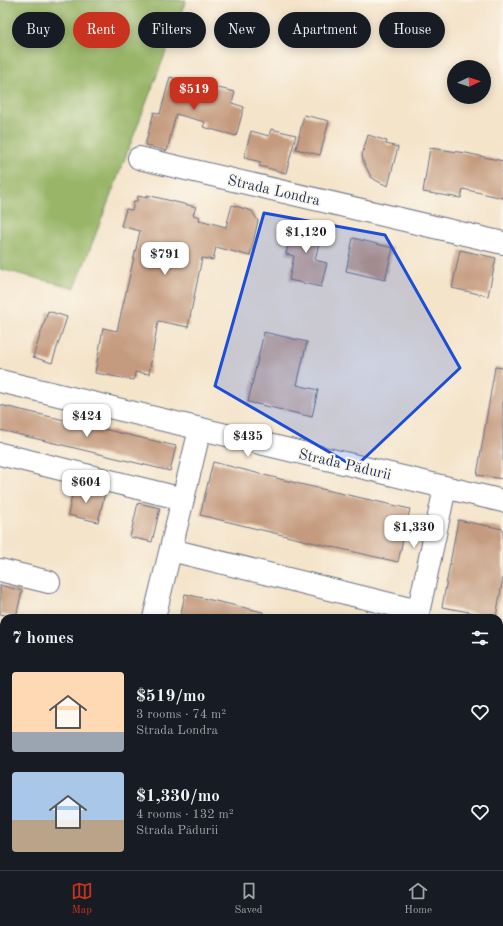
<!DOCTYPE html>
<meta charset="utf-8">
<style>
body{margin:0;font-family:"Old Standard TT",serif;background:#242831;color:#f1f3f6;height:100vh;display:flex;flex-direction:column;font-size:15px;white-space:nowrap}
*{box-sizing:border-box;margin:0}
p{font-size:13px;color:#9ea1a6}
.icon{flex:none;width:22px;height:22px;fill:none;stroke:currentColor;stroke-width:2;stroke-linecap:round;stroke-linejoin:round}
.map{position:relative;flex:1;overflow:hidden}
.details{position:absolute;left:0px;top:614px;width:503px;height:256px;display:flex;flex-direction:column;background:#171b24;border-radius:12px 12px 0 0;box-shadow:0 2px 10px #0003}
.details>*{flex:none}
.banner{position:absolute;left:12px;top:12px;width:479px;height:36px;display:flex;gap:8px}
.needle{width:26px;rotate:86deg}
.tools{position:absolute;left:447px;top:60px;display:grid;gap:8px}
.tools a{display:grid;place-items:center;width:44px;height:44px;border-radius:50%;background:#171b24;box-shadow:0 2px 10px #0003;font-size:20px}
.price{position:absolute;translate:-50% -34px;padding:0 9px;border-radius:8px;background:#fff;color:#222;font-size:13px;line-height:26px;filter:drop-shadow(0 1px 2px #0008)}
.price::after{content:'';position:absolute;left:50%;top:24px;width:12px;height:9px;margin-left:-6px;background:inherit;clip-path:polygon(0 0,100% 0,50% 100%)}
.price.selected{background:#c8321e;color:#fff}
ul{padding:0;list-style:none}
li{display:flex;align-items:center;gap:12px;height:100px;padding:0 12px}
li span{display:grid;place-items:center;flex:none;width:112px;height:80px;border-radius:4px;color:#555}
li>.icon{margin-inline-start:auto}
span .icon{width:48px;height:48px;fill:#fffc;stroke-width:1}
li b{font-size:17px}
h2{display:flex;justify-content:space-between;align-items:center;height:48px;padding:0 12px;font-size:17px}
.chip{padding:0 14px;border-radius:18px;background:#171b24;box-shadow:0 2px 10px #0003;font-size:14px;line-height:36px}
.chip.selected{background:#c8321e;color:#fff}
.dock{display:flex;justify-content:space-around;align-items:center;height:56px;border-top:1px solid #363941;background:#171b24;font-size:11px;color:#9ea1a6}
.dock a{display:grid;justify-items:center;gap:2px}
.dock .selected{color:#c8321e}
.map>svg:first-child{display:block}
.forest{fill:#98b567;stroke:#5a7262}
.building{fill:#c59b7f}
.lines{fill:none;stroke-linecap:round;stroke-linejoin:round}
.minor-casing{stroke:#676e84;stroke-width:24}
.minor{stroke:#fff;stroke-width:22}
.marked{fill:#1d4ed8;fill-opacity:0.2;stroke:#1d4ed8;stroke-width:3;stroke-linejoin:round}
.labels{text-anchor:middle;stroke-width:4;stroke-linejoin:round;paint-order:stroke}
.street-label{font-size:15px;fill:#1b2f5e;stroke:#fbf7ec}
</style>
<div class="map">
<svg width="503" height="870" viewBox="0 0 503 870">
<rect width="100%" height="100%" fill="#fbf7ec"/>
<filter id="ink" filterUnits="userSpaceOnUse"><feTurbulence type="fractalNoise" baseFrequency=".025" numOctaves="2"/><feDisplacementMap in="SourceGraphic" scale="8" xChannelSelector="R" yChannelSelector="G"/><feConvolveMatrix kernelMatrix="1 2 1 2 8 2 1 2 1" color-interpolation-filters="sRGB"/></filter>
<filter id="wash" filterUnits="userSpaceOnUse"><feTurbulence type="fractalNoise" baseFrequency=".012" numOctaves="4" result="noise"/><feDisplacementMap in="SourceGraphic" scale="16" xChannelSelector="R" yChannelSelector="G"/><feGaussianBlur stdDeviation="0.9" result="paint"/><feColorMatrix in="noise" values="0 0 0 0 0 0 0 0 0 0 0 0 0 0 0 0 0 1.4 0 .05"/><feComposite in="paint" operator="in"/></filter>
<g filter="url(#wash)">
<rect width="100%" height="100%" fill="#f4e4ca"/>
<path class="forest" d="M0,0H186L75,288L0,269Z"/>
<g id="blocks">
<g class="building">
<path d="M170,77L214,89V87L235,92L232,103L244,107L236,136L203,127L205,122L176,114L167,151L145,145L154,112L160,114Z"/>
<path d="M304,115L329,121L320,155L296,149Z"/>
<path d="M271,129L296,135L286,173L259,166L261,162L244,158L251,131L269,136Z"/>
<path d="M368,135L387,141L386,144L398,147L388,186L377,181L371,177L363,161L362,154Z"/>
<path d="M430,148L466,153L503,161V198L463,189L461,198L423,192Z"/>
<path d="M147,195L196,207L193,215L200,217L199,220L226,227L232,205L252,211L258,221L250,256L216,247L213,260L202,258L188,327L158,321L149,374L135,372L134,380L95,373L103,328L117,331L140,231L121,226L126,209L132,210L134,201H137L138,196L147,198Z"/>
<path d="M294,219L323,226L315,260L327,263L321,287L289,280L294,256L286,254Z"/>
<path d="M353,238L393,248L385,280L346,271Z"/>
<path d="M460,250L496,258L488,296L452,288Z"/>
<path d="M48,311L67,317L52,363L33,357Z"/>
<path d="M264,332L307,342L297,385L318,390L312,417L248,402Z"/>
<path d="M495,367L503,368V479L477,475Z"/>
<path d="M0,405L176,446L170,471L0,430Z"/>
<path d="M213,462L300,484L410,509L398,562L311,542L200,515Z"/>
<path d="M74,485L105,493L98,522L68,515Z"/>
<path d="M138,503L160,508L152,542L130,537Z"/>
<path d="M458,520L503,529V578L496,617L442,607Z"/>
<path d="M0,585L22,591L16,617L0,614Z"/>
<path d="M185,594L263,612V618H180Z"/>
</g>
</g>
</g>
<g filter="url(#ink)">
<use href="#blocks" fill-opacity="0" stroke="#676e84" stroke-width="1"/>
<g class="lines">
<defs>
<g id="minor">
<path d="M139,158L503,243"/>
<path d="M0,381L503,501"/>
<path d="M0,454L183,499"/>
<path d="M171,550L418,611"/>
<path d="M0,570L49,582"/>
<path d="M154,618L200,429"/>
<path d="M417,618L445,488"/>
<path d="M0,766L4,767"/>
<path d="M499,842L503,817"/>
<path d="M429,866L446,870"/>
<path d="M495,870V866"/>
</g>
</defs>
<use href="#minor" class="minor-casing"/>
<use href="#minor" class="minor"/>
</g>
</g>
<path class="marked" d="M264,213L385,235L460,368L355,467L215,386Z"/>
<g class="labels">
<g class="street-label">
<text transform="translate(274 190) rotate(13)" y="5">Strada Londra</text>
<text transform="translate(345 464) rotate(13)" y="5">Strada Pădurii</text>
</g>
</g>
</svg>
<div class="tools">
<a><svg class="needle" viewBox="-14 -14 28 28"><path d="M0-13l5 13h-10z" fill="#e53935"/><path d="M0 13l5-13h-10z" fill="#9ea1a6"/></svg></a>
</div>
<b class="price selected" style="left:194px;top:111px">$519</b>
<b class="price" style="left:306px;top:254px">$1,120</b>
<b class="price" style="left:165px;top:276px">$791</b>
<b class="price" style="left:87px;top:438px">$424</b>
<b class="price" style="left:248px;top:458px">$435</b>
<b class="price" style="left:86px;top:504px">$604</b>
<b class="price" style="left:414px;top:549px">$1,330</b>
<div class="banner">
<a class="chip">Buy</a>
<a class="chip selected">Rent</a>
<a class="chip">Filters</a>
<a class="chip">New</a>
<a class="chip">Apartment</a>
<a class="chip">House</a>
</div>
<section class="details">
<h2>7 homes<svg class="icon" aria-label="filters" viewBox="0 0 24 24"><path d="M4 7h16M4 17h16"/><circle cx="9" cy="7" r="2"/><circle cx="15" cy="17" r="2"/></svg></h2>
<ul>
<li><span style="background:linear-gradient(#ffd9b3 75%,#9aa5b1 0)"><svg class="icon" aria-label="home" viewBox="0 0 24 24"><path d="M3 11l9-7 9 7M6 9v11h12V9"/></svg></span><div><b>$519/mo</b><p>3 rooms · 74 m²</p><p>Strada Londra</p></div><svg class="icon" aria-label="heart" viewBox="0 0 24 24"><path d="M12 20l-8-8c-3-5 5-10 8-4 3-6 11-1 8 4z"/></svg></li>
<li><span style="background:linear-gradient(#a9c7e8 60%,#b9a48a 0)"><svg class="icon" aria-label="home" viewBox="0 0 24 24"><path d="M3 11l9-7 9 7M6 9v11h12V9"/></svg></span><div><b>$1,330/mo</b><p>4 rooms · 132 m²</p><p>Strada Pădurii</p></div><svg class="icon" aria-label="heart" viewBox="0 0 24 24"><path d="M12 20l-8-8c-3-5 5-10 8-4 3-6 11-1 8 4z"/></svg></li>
</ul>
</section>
</div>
<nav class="dock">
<a class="selected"><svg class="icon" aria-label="map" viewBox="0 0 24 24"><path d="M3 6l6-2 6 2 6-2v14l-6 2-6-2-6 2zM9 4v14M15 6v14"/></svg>Map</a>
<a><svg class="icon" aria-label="saved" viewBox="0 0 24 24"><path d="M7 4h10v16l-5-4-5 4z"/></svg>Saved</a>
<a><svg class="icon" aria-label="home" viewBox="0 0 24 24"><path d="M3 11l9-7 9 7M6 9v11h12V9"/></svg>Home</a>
</nav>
